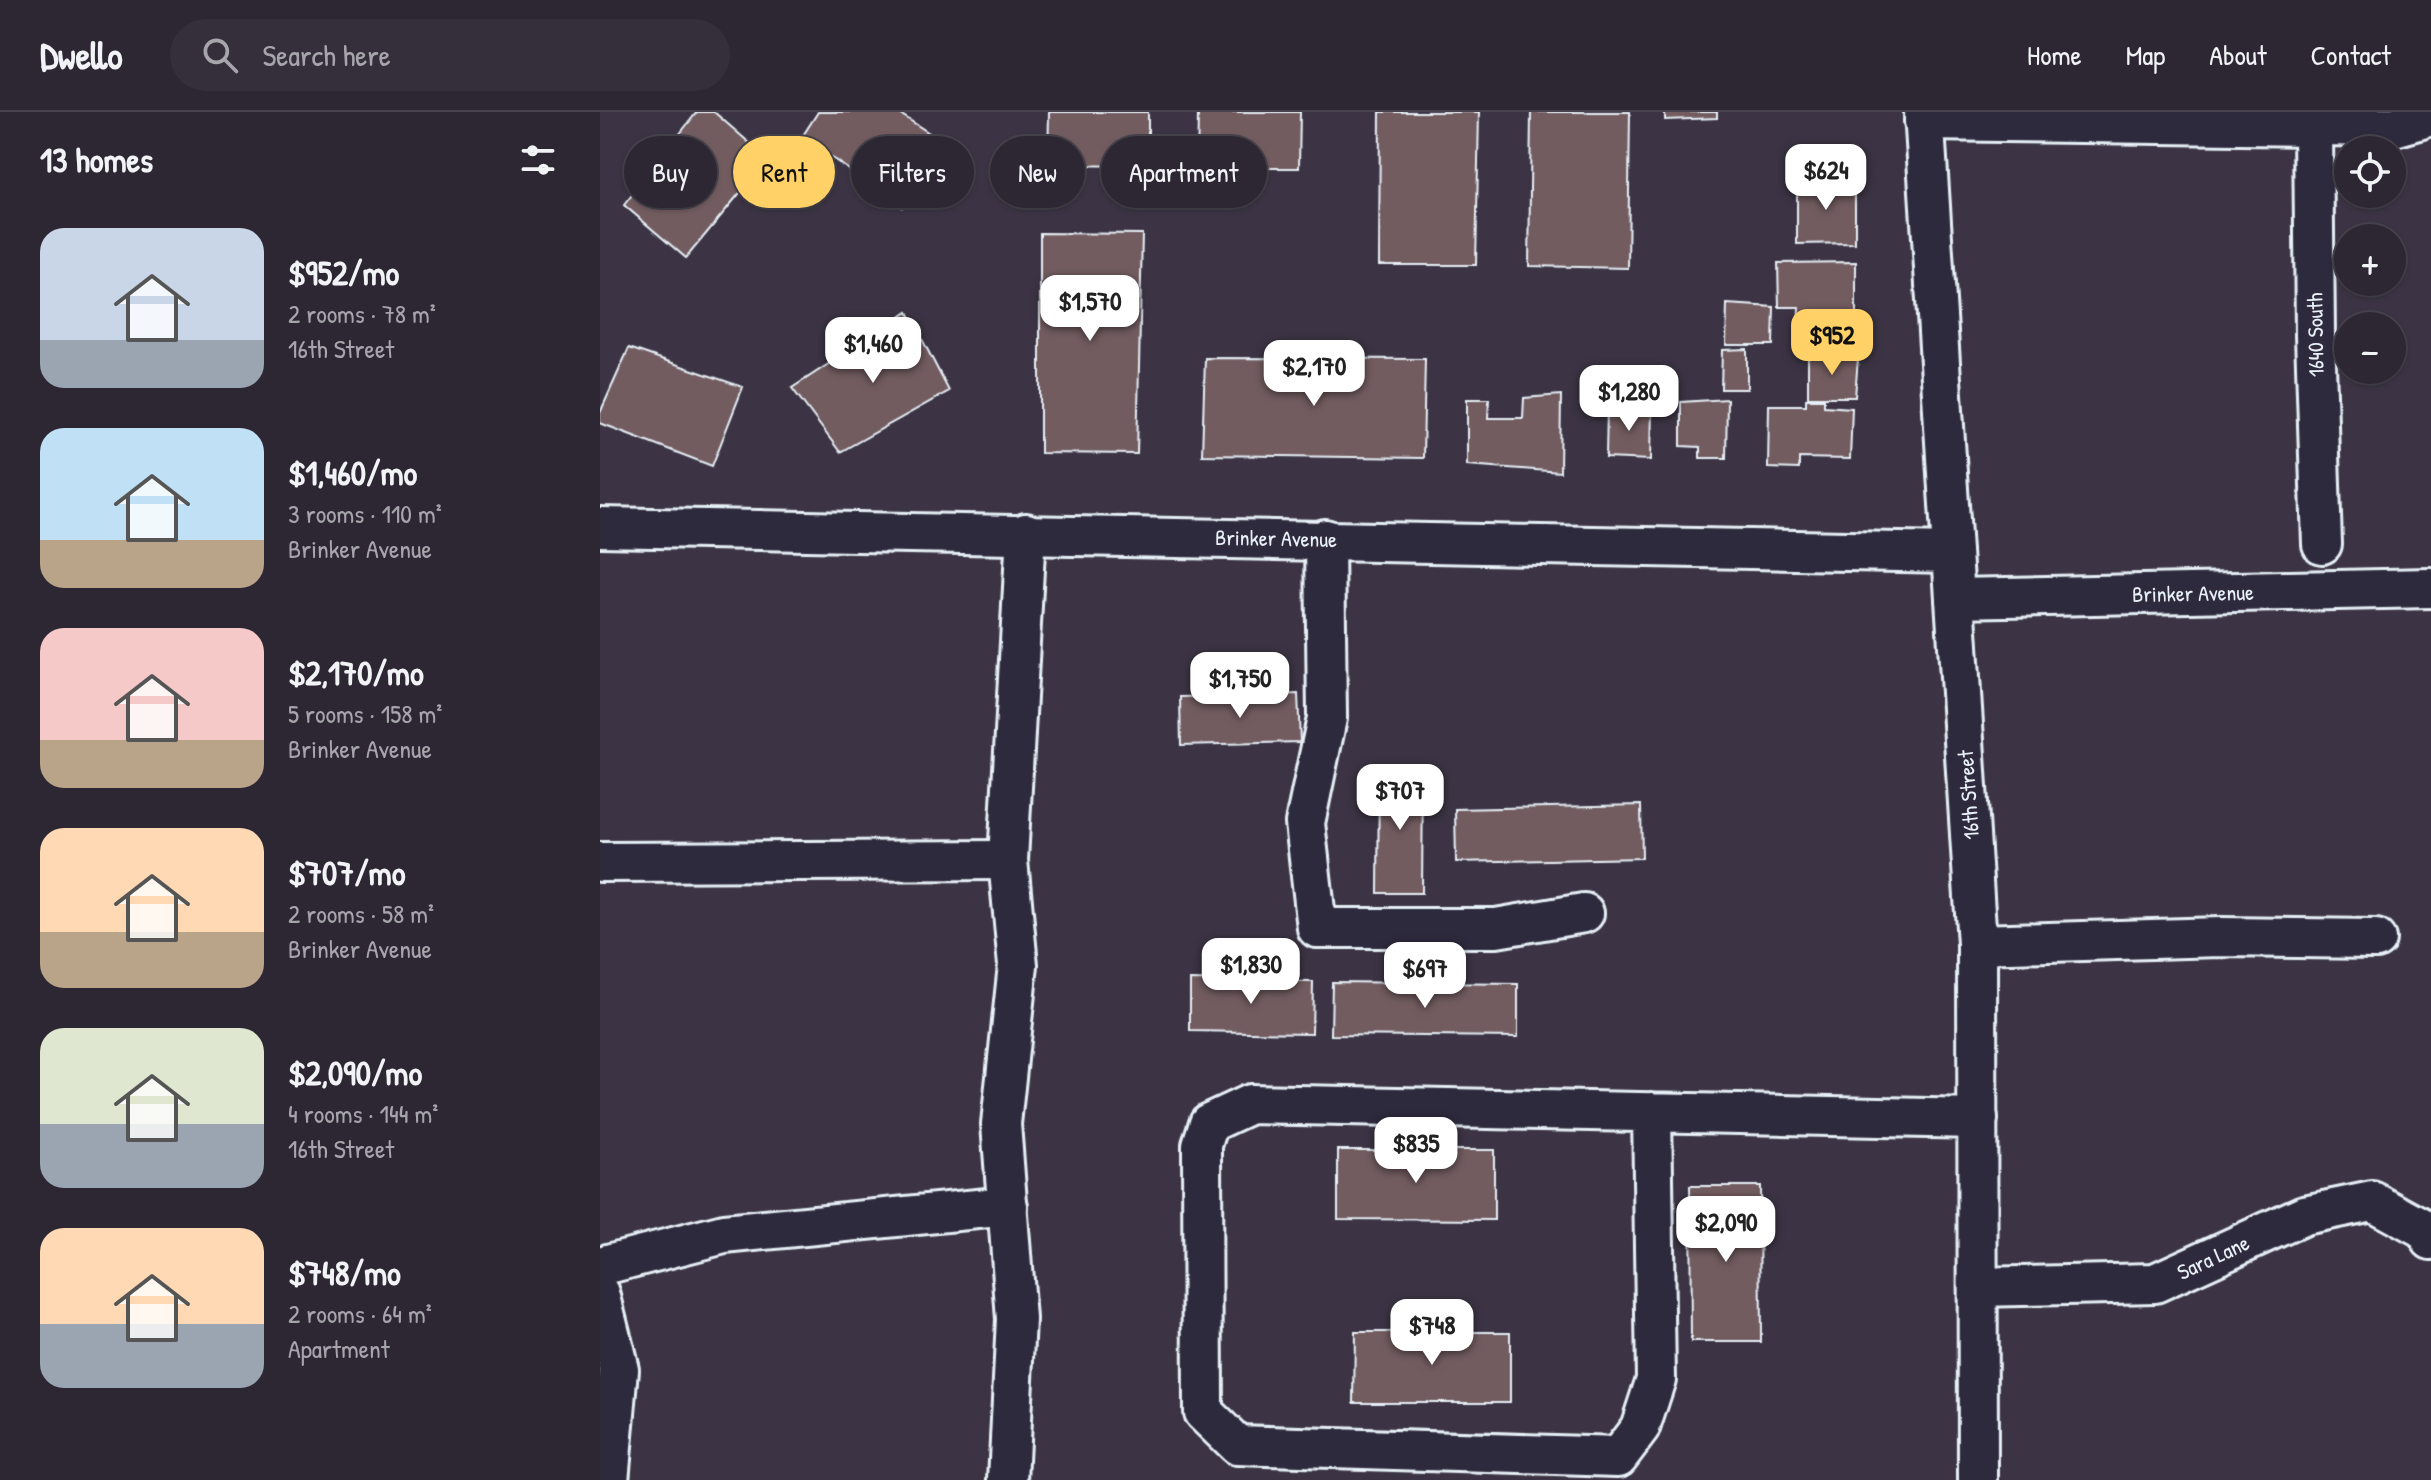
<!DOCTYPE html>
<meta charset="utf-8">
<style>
body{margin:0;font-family:"Patrick Hand",sans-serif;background:#352f3b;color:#f1f3f6;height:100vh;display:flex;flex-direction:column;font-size:30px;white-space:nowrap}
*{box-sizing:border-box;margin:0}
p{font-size:26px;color:#a7a5ac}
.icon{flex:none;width:44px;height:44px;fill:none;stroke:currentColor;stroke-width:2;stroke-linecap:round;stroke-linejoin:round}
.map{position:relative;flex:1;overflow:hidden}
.details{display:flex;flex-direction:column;background:#2d2733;width:600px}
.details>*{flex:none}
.hud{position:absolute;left:24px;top:24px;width:760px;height:72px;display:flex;gap:16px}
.controls{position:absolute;left:1734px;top:24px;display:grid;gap:16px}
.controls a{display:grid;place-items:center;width:72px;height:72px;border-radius:50%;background:#2d2733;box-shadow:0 2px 6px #0004,0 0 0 2px #48444e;font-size:40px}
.price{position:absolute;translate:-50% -68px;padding:0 18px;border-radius:16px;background:#fff;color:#222;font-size:26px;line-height:52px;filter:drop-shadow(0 2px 4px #0008)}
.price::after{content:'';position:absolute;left:50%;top:48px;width:24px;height:18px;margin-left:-12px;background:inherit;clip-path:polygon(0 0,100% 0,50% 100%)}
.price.selected{background:#ffd166;color:#111}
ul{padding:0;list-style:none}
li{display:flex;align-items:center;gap:24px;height:200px;padding:0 40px}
li span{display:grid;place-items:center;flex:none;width:224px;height:160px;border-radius:24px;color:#555}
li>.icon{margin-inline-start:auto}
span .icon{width:96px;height:96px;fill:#fffc;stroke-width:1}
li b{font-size:34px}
h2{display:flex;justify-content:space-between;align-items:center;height:96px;padding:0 40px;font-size:34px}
.pill{padding:0 28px;border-radius:36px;background:#2d2733;box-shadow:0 2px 6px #0004,0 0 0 2px #48444e;font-size:28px;line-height:72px}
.pill.selected{background:#ffd166;color:#111}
header{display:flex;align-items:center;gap:48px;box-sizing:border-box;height:112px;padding:0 40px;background:#2d2733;border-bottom:2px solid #48444e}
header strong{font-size:38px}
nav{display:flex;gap:44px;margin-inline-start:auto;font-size:28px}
.search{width:560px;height:72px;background:#352f3b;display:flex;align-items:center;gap:20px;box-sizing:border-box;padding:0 28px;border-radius:44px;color:#a7a5ac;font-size:30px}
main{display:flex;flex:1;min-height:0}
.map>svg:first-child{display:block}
.building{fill:#725c60;stroke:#e8f1f8;stroke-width:2}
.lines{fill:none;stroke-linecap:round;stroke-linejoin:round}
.minor-casing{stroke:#e8f1f8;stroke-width:44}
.minor{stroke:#2f2a3d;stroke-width:38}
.labels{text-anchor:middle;stroke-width:6;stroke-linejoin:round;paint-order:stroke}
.street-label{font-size:22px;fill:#e8f1f8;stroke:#2f2a3d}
</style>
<header>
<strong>Dwello</strong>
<div class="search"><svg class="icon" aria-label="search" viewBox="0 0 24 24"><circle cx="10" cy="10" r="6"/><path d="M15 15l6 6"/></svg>Search here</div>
<nav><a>Home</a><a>Map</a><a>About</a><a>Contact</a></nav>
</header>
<main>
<section class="details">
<h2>13 homes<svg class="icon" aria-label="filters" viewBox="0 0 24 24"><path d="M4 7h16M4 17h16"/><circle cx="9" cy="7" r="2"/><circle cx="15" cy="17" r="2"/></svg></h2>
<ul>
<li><span style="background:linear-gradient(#c9d6e8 70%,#9aa5b1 0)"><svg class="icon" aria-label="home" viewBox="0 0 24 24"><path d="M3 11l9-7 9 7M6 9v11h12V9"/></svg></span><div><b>$952/mo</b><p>2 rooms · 78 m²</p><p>16th Street</p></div></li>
<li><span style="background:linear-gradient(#bfe0f5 70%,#b9a48a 0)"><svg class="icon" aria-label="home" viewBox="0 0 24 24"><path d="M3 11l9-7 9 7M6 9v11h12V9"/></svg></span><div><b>$1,460/mo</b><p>3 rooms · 110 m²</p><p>Brinker Avenue</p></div></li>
<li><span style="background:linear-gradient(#f6c9c9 70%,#b9a48a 0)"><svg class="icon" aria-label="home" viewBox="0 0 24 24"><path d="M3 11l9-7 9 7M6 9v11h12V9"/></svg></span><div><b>$2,170/mo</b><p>5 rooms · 158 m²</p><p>Brinker Avenue</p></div></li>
<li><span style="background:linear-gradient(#ffd9b3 65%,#b9a48a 0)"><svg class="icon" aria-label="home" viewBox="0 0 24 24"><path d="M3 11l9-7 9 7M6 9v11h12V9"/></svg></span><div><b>$707/mo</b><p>2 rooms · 58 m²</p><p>Brinker Avenue</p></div></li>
<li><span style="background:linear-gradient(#dfe7d0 60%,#9aa5b1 0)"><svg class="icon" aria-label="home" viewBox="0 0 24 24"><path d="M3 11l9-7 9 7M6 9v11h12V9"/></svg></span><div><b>$2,090/mo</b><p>4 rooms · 144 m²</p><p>16th Street</p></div></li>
<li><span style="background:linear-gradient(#ffd9b3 60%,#9aa5b1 0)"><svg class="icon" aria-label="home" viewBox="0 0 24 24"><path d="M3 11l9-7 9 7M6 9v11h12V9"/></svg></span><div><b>$748/mo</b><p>2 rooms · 64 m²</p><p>Apartment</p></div></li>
</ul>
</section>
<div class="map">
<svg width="1831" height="1368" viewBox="0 0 1831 1368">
<rect width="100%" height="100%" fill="#3c3444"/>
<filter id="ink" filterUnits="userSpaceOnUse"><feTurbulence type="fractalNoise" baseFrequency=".0125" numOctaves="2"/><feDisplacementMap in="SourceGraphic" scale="16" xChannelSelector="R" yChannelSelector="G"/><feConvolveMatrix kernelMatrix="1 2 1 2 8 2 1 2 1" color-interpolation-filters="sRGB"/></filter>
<g filter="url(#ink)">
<g class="building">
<path d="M97,0H114L168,47L86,146L24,93Z"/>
<path d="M218,0H297L346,32L302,95L202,25Z"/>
<path d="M449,0H548V54L448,53Z"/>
<path d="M598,0H700L699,56H597Z"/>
<path d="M780,0H879L876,153H779Z"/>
<path d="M931,0H1030L1028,156L929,154Z"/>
<path d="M1065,0H1117V6L1065,8Z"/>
<path d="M1197,68L1255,69V131L1197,132Z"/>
<path d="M440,121L542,122L537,342L440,341Z"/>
<path d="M1256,150V216L1198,215L1199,195H1179L1178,151Z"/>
<path d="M1127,192L1174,195L1173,233H1126Z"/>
<path d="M308,200L349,279L240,340L192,276Z"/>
<path d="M29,236L143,275L112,354L0,311V301Z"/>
<path d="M1147,237V277H1121L1122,238Z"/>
<path d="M1208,245H1258L1255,285H1208Z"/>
<path d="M605,246L825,247L823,346L602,343Z"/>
<path d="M961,283L960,360L867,353V287H889L888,306H923L924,286Z"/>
<path d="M1127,287L1126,346H1100V335L1081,334V290Z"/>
<path d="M1206,287H1224V294L1252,296L1250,347L1199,346V357L1168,356L1169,293H1206Z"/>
<path d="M1007,294H1052L1051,348L1006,346Z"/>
<path d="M698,582L700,630L581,633L580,585Z"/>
<path d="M779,659H823L822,781H778Z"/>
<path d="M1041,693L1042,746L856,750L855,697Z"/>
<path d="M590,868L713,870L712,921L590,919Z"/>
<path d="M732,870L918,872V925L731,923Z"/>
<path d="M738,1038H894V1108L738,1107Z"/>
<path d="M1090,1074H1160L1161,1230H1091Z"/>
<path d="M755,1220H910V1290H754Z"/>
</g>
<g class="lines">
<defs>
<g id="minor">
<path d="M1324,0L1377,832L1378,1368"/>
<path d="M1324,9L1794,15L1822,7L1831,0"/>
<path d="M1713,14L1715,223L1722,432"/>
<path d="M0,415L1352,441"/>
<path d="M725,427L727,606L705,711L717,816H896L984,801"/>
<path d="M1355,486L1831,476"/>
<path d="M0,750L408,748"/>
<path d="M1377,832L1621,825L1776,827"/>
<path d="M1052,1000L1056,1267L1040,1316L1018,1345L637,1333L603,1300L602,1033L609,1011L650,992L1378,1007"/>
<path d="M0,1154L124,1122L408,1094"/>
<path d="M1378,1175L1555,1171L1704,1103L1772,1089L1825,1118L1831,1128"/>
<path d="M0,1181L19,1257L9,1368"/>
<path d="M408,1368L416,1207L401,1012L418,853L408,748L426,421"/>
</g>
</defs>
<use href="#minor" class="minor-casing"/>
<use href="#minor" class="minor"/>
</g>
</g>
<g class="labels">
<g class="street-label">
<text transform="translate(1715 223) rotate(-91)" y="8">1640 South</text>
<text transform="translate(676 426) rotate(1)" y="8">Brinker Avenue</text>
<text transform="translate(1593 481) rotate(-1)" y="8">Brinker Avenue</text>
<text transform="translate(1368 683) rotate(-94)" y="8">16th Street</text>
<text transform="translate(1613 1145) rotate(-25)" y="8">Sara Lane</text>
</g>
</g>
</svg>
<div class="controls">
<a><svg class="icon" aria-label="locate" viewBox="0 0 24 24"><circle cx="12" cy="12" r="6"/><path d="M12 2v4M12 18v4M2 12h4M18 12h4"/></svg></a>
<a>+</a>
<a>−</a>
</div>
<b class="price" style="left:1226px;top:100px">$624</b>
<b class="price" style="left:490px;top:231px">$1,570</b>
<b class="price selected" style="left:1232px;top:265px">$952</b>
<b class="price" style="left:273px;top:273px">$1,460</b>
<b class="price" style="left:714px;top:296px">$2,170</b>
<b class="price" style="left:1029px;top:321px">$1,280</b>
<b class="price" style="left:640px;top:608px">$1,750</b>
<b class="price" style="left:800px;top:720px">$707</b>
<b class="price" style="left:651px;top:894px">$1,830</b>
<b class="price" style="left:825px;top:898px">$697</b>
<b class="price" style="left:816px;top:1073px">$835</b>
<b class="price" style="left:1126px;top:1152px">$2,090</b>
<b class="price" style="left:832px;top:1255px">$748</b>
<div class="hud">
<a class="pill">Buy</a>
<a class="pill selected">Rent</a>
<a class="pill">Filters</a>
<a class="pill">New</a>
<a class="pill">Apartment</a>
</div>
</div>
</main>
